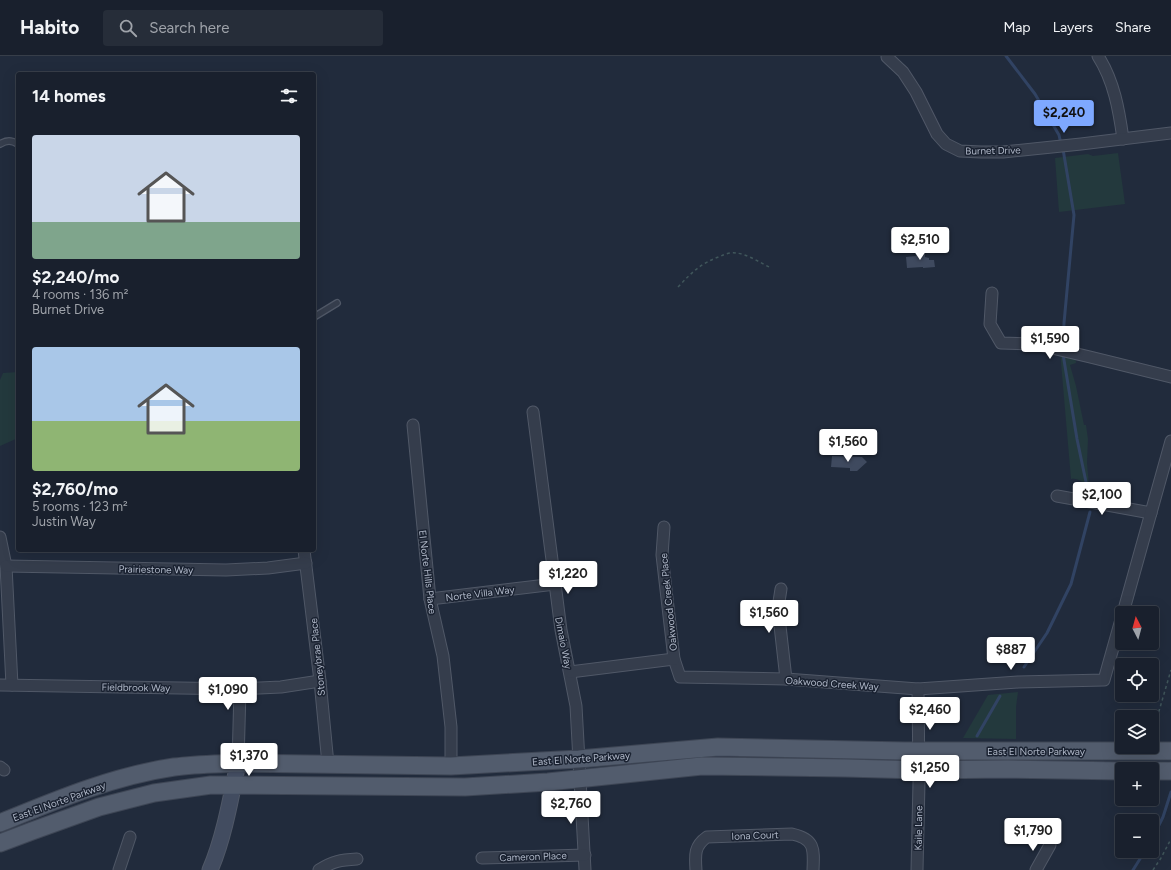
<!DOCTYPE html>
<meta charset="utf-8">
<style>
body{margin:0;font-family:Figtree,sans-serif;background:#262d39;color:#f1f3f6;height:100vh;display:flex;flex-direction:column;font-size:15px;white-space:nowrap}
*{box-sizing:border-box;margin:0}
p{font-size:13px;color:#9fa3aa}
.icon{flex:none;width:22px;height:22px;fill:none;stroke:currentColor;stroke-width:2;stroke-linecap:round;stroke-linejoin:round}
.map{position:relative;flex:1;overflow:hidden}
.details{position:absolute;left:16px;top:16px;width:300px;height:480px;display:flex;flex-direction:column;background:#19202d;border-radius:4px;box-shadow:0 4px 16px #0002,0 0 0 1px #373e49}
.details>*{flex:none}
.needle{width:26px;rotate:354deg}
.buttons{position:absolute;left:1115px;top:550px;display:grid;gap:8px}
.buttons a{display:grid;place-items:center;width:44px;height:44px;border-radius:4px;background:#19202d;box-shadow:0 4px 16px #0002,0 0 0 1px #373e49;font-size:20px}
.price{position:absolute;translate:-50% -34px;padding:0 9px;border-radius:4px;background:#fff;color:#222;font-size:13px;line-height:26px;filter:drop-shadow(0 1px 2px #0008)}
.price::after{content:'';position:absolute;left:50%;top:24px;width:12px;height:9px;margin-left:-6px;background:inherit;clip-path:polygon(0 0,100% 0,50% 100%)}
.price.on{background:#7ea8ff;color:#111}
ul{padding:0;list-style:none}
li{display:grid;align-content:center;gap:8px;height:212px;padding:0 16px}
li span{display:grid;place-items:center;height:124px;border-radius:4px;color:#555}
li>.icon{margin-inline-start:auto}
span .icon{width:72px;height:72px;fill:#fffc;stroke-width:1}
li b{font-size:17px}
h2{display:flex;justify-content:space-between;align-items:center;height:48px;padding:0 16px;font-size:17px}
header{display:flex;align-items:center;gap:24px;box-sizing:border-box;height:56px;padding:0 20px;background:#19202d;border-bottom:1px solid #373e49}
header strong{font-size:19px}
nav{display:flex;gap:22px;margin-inline-start:auto;font-size:14px}
.search{width:280px;height:36px;background:#262d39;display:flex;align-items:center;gap:10px;box-sizing:border-box;padding:0 14px;border-radius:4px;color:#9fa3aa;font-size:15px}
.map>svg:first-child{display:block}
.green{fill:#23393d}
.lines{fill:none;stroke-linecap:round;stroke-linejoin:round}
.stream{stroke:#314363;stroke-width:3}
.building{fill:#3f4a5f}
.lane-casing{stroke:#505867;stroke-width:8}
.street-casing{stroke:#505867;stroke-width:13}
.secondary-casing{stroke:#505867;stroke-width:17}
.primary-casing{stroke:#3e4655;stroke-width:19}
.path{stroke:#40565b;stroke-width:1.5;stroke-dasharray:3 3;stroke-linecap:butt}
.lane{stroke:#353d4c;stroke-width:5.5}
.street{stroke:#353d4c;stroke-width:11}
.secondary{stroke:#424c60;stroke-width:15}
.primary{stroke:#525c6d;stroke-width:17}
.labels{text-anchor:middle;stroke-width:3;stroke-linejoin:round;paint-order:stroke}
.street-label{font-size:10px;fill:#b0b8c8;stroke:#1a2231}
</style>
<header>
<strong>Habito</strong>
<div class="search"><svg class="icon" aria-label="search" viewBox="0 0 24 24"><circle cx="10" cy="10" r="6"/><path d="M15 15l6 6"/></svg>Search here</div>
<nav><a>Map</a><a>Layers</a><a>Share</a></nav>
</header>
<div class="map">
<svg width="1171" height="814" viewBox="0 0 1171 814">
<rect width="100%" height="100%" fill="#212b3c"/>
<g class="green">
<path d="M1118,97L1125,148L1059,156L1055,102L1088,98L1093,100Z"/>
<path d="M1060,295L1075,300L1076,307L1070,309L1076,330L1084,369H1086L1088,383L1087,407L1089,429C1082,427 1079,422 1071,423Z"/>
<path d="M18,316V382L0,390V324L3,317Z"/>
<path d="M1018,636L1016,651V683L963,682L988,639Z"/>
</g>
<g class="lines">
<g class="stream">
<path d="M1006,0L1035,38L1059,79L1061,88"/>
<path d="M1063,93L1074,159L1064,267L1063,291"/>
<path d="M1063,298L1077,383L1086,426"/>
<path d="M1024,611L1047,577L1071,528L1090,456"/>
<path d="M977,680L1000,640"/>
<path d="M1152,783L1163,761L1171,736"/>
<path d="M1133,814L1145,795"/>
</g>
</g>
<g class="building">
<path d="M925,194V201L929,202V204H934L935,211L923,212V211L907,212L906,201L916,200L915,195Z"/>
<path d="M832,400L862,401L867,406L857,415H850V412L831,411Z"/>
</g>
<g class="lines">
<defs>
<g id="lane">
<path d="M0,88C7,84 11,84 18,88"/>
<path d="M314,261L337,247"/>
</g>
<g id="street">
<path d="M1098,0C1114,25 1119,54 1123,83"/>
<path d="M887,1L903,16L916,36L937,78L946,88L960,95L981,96H1003L1081,88L1171,77"/>
<path d="M992,237L990,268L1001,287L1035,288L1090,301L1171,321"/>
<path d="M533,356L561,574L576,650L585,814"/>
<path d="M413,369L430,543L443,600L451,671V710"/>
<path d="M1057,440L1151,457"/>
<path d="M664,471L662,499L674,603L680,621L786,623L918,633L1018,626L1104,624L1122,560"/>
<path d="M0,481L6,510L12,629"/>
<path d="M304,494L320,625L328,708"/>
<path d="M6,510L226,514L268,512L306,507"/>
<path d="M781,533L778,552L786,623"/>
<path d="M430,543L555,528"/>
<path d="M1123,557L1171,385"/>
<path d="M570,616L674,603"/>
<path d="M0,629L240,633L281,631L320,625"/>
<path d="M238,707L240,633"/>
<path d="M0,711L4,714"/>
<path d="M482,802L585,799"/>
<path d="M119,814L130,781"/>
<path d="M319,814C333,805 341,804 357,803"/>
<path d="M696,814C695,799 694,790 707,781L792,778C815,783 814,793 813,814"/>
<path d="M917,814L919,726L918,633"/>
<path d="M1036,814L1050,789"/>
</g>
<path id="secondary" d="M210,814C224,782 231,741 238,707"/>
<g id="primary">
<path d="M1152,715H1171"/>
<path d="M0,767C56,744 113,720 174,711C195,708 217,708 238,707L451,710L579,703L718,691L905,695H1171"/>
<path d="M0,787L32,775L99,751L154,737L211,729L465,731L548,726L702,710L845,712L919,714L1008,713L1122,715"/>
</g>
</defs>
<use href="#lane" class="lane-casing"/>
<use href="#street" class="street-casing"/>
<use href="#secondary" class="secondary-casing"/>
<use href="#primary" class="primary-casing"/>
<g class="path">
<path d="M678,231C692,216 701,207 721,200C725,198 731,196 736,197C747,198 761,207 771,212"/>
<path d="M1152,679L1171,614"/>
<path d="M1153,814L1161,802L1171,783"/>
</g>
<use href="#lane" class="lane"/>
<use href="#street" class="street"/>
<use href="#secondary" class="secondary"/>
<use href="#primary" class="primary"/>
</g>
<g class="labels">
<g class="street-label">
<text transform="translate(993 94) rotate(-1)" y="4">Burnet Drive</text>
<text transform="translate(156 513) rotate(1)" y="4">Prairiestone Way</text>
<text transform="translate(428 516) rotate(83)" y="4">El Norte Hills Place</text>
<text transform="translate(480 537) rotate(-7)" y="4">Norte Villa Way</text>
<text transform="translate(668 546) rotate(-96)" y="4">Oakwood Creek Place</text>
<text transform="translate(564 587) rotate(79)" y="4">Dimaio Way</text>
<text transform="translate(317 601) rotate(-96)" y="4">Stoneybrae Place</text>
<text transform="translate(832 627) rotate(4)" y="4">Oakwood Creek Way</text>
<text transform="translate(136 631) rotate(1)" y="4">Fieldbrook Way</text>
<text x="1036" y="699">East El Norte Parkway</text>
<text transform="translate(581 702) rotate(-4)" y="4">East El Norte Parkway</text>
<text transform="translate(59 745) rotate(-20)" y="4">East El Norte Parkway</text>
<text transform="translate(918 772) rotate(-89)" y="4">Kaile Lane</text>
<text transform="translate(755 779) rotate(-2)" y="4">Iona Court</text>
<text transform="translate(533 800) rotate(-2)" y="4">Cameron Place</text>
</g>
</g>
</svg>
<div class="buttons">
<a><svg class="needle" viewBox="-14 -14 28 28"><path d="M0-13l5 13h-10z" fill="#e53935"/><path d="M0 13l5-13h-10z" fill="#9fa3aa"/></svg></a>
<a><svg class="icon" aria-label="locate" viewBox="0 0 24 24"><circle cx="12" cy="12" r="6"/><path d="M12 2v4M12 18v4M2 12h4M18 12h4"/></svg></a>
<a><svg class="icon" aria-label="layers" viewBox="0 0 24 24"><path d="M12 4l9 5-9 5-9-5zM3 14l9 5 9-5"/></svg></a>
<a>+</a>
<a>−</a>
</div>
<b class="price on" style="left:1064px;top:78px">$2,240</b>
<b class="price" style="left:920px;top:205px">$2,510</b>
<b class="price" style="left:1050px;top:304px">$1,590</b>
<b class="price" style="left:848px;top:407px">$1,560</b>
<b class="price" style="left:1102px;top:460px">$2,100</b>
<b class="price" style="left:568px;top:539px">$1,220</b>
<b class="price" style="left:769px;top:578px">$1,560</b>
<b class="price" style="left:1011px;top:615px">$887</b>
<b class="price" style="left:228px;top:655px">$1,090</b>
<b class="price" style="left:930px;top:675px">$2,460</b>
<b class="price" style="left:249px;top:721px">$1,370</b>
<b class="price" style="left:930px;top:733px">$1,250</b>
<b class="price" style="left:571px;top:769px">$2,760</b>
<b class="price" style="left:1033px;top:796px">$1,790</b>
<section class="details">
<h2>14 homes<svg class="icon" aria-label="filters" viewBox="0 0 24 24"><path d="M4 7h16M4 17h16"/><circle cx="9" cy="7" r="2"/><circle cx="15" cy="17" r="2"/></svg></h2>
<ul>
<li><span style="background:linear-gradient(#c9d6e8 70%,#7fa58c 0)"><svg class="icon" aria-label="home" viewBox="0 0 24 24"><path d="M3 11l9-7 9 7M6 9v11h12V9"/></svg></span><div><b>$2,240/mo</b><p>4 rooms · 136 m²</p><p>Burnet Drive</p></div></li>
<li><span style="background:linear-gradient(#a9c7e8 60%,#8fb573 0)"><svg class="icon" aria-label="home" viewBox="0 0 24 24"><path d="M3 11l9-7 9 7M6 9v11h12V9"/></svg></span><div><b>$2,760/mo</b><p>5 rooms · 123 m²</p><p>Justin Way</p></div></li>
</ul>
</section>
</div>
